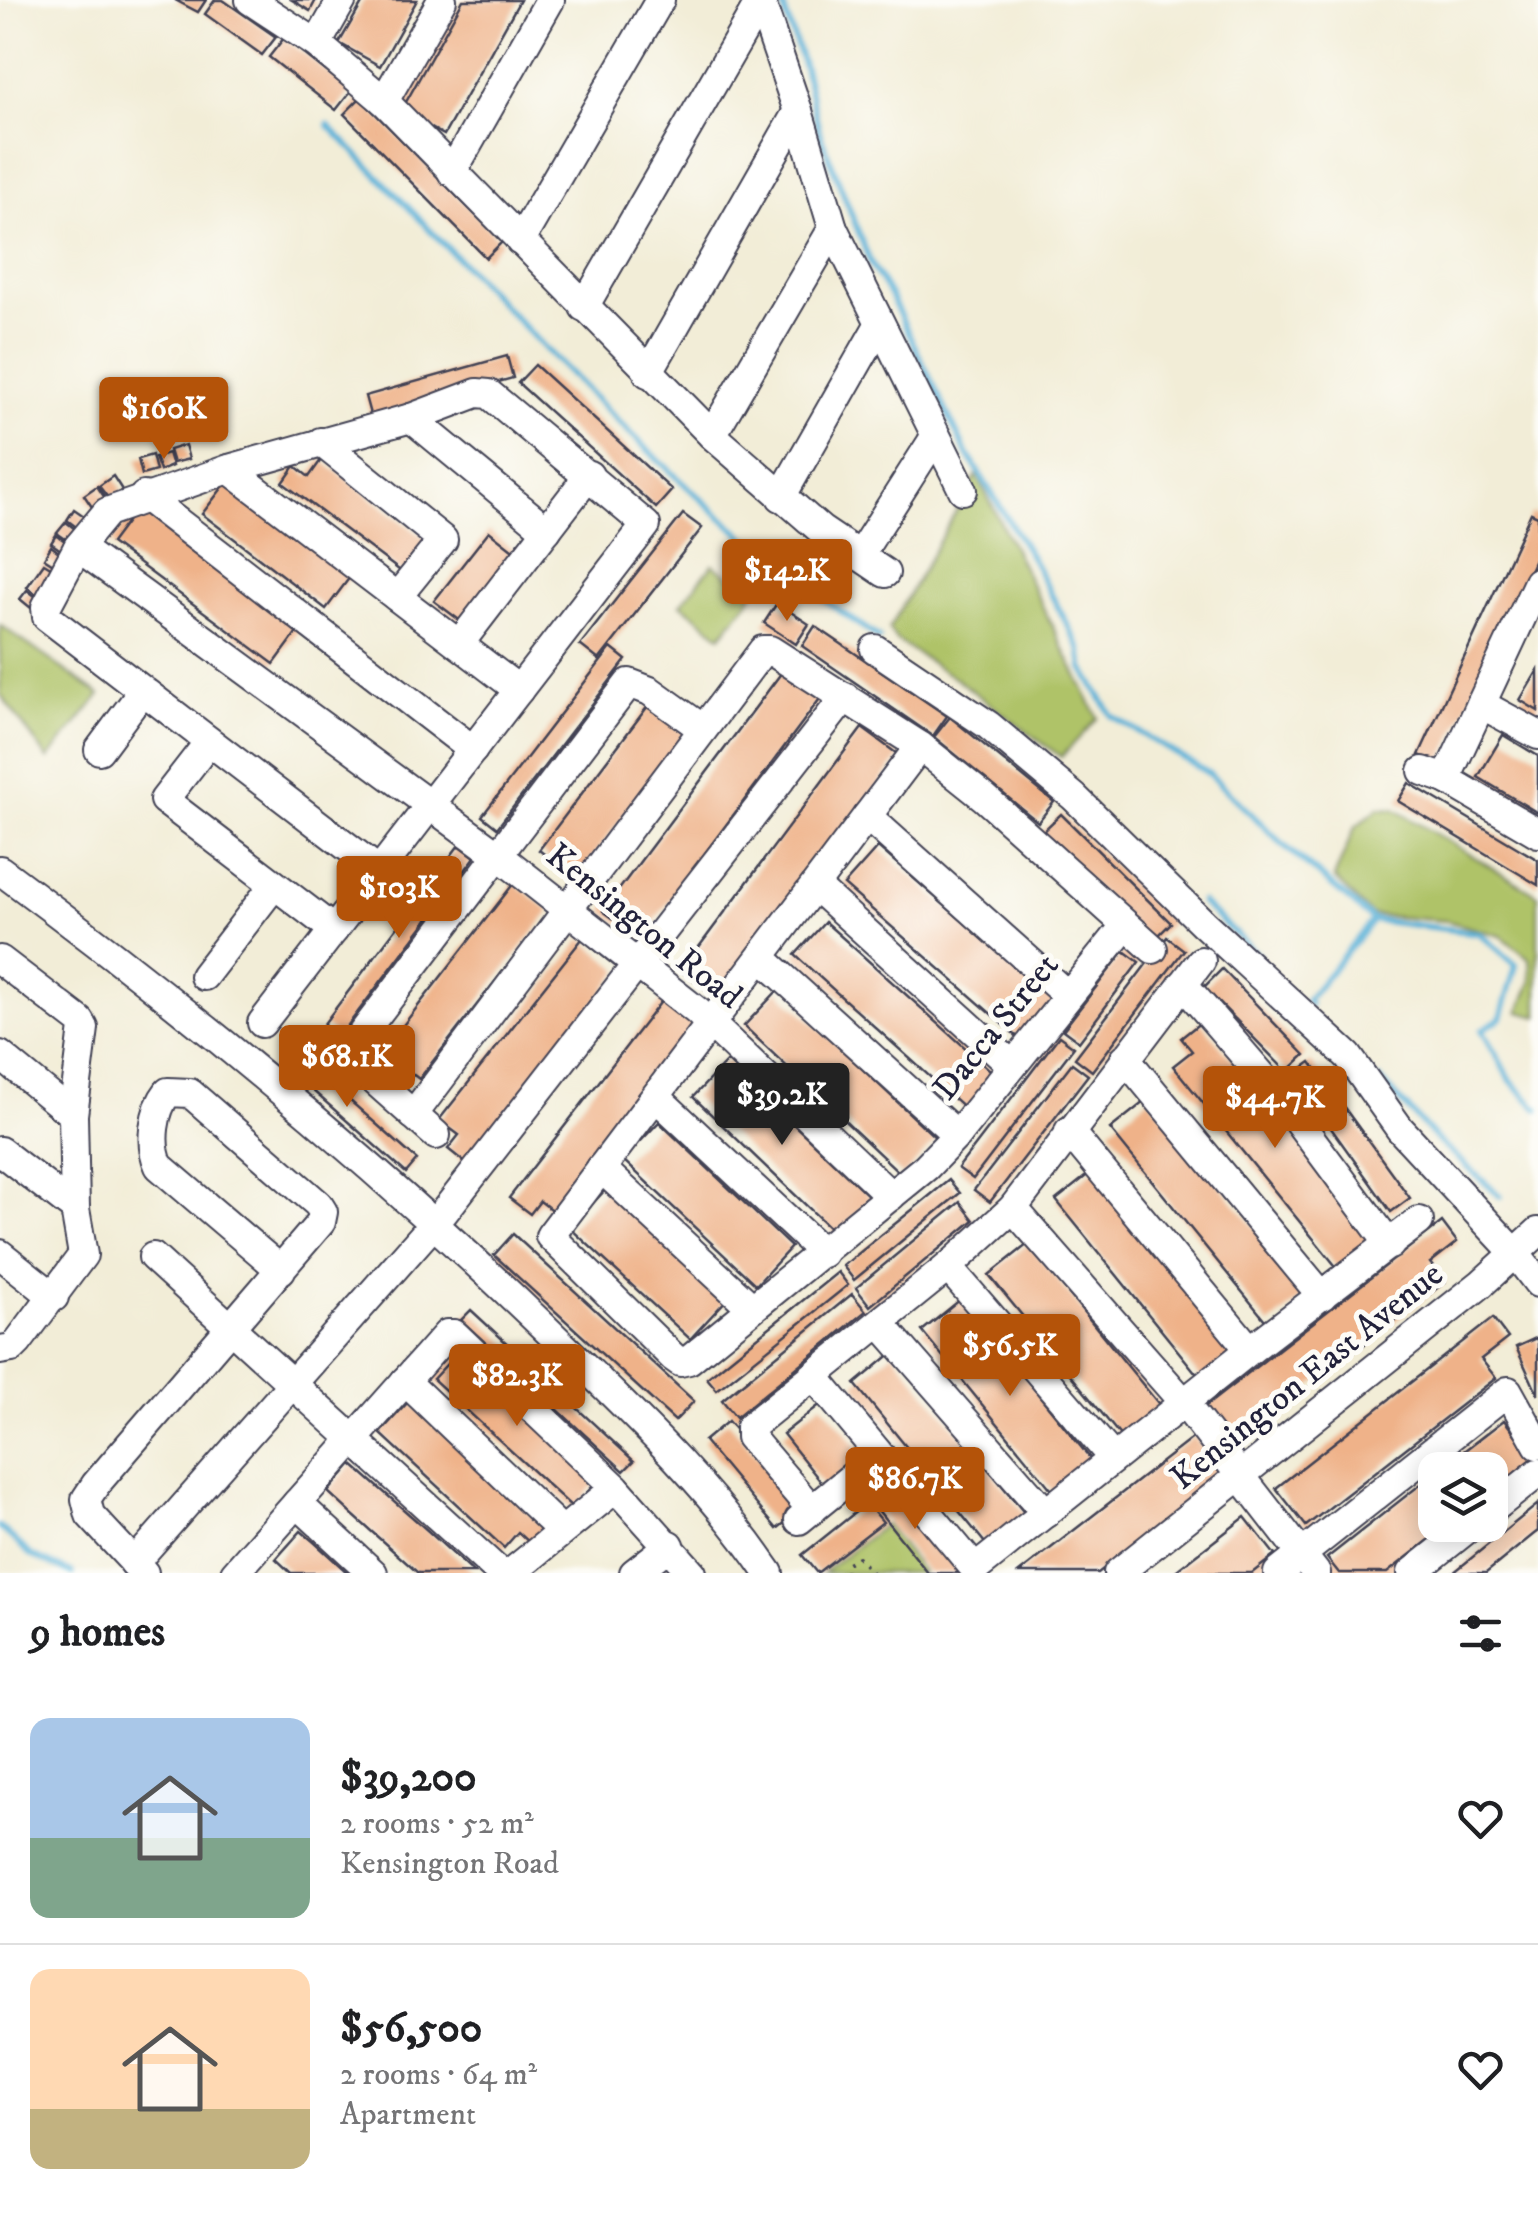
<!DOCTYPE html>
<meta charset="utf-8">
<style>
body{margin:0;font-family:"IM FELL DW Pica",serif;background:#f2f2f2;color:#202124;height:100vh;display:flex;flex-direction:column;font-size:38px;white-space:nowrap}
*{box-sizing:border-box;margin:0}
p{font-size:32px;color:#757577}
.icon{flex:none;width:55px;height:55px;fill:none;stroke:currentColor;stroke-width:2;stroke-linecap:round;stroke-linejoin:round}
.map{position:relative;height:1573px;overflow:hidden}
.panel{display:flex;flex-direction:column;background:#fff;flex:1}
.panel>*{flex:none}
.tools{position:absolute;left:1418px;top:1452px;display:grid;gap:20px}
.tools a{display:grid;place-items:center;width:90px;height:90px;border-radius:20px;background:#fff;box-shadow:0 5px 25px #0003;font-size:50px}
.price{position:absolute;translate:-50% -85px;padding:0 22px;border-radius:10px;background:#b45309;color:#fff;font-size:32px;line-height:65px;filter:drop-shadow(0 2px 5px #0008)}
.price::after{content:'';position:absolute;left:50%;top:60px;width:30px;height:22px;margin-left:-15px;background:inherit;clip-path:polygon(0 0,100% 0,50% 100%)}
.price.selected{background:#222;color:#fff}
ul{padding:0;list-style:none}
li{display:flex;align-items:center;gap:30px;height:250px;padding:0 30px}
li+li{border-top:2px solid #e0e0e0}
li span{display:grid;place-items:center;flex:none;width:280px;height:200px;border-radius:20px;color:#555}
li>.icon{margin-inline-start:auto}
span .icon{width:120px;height:120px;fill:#fffc;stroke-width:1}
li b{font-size:42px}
h2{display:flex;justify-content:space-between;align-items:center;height:120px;padding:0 30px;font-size:42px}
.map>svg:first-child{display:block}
.green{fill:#afc367;stroke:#687251;stroke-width:2.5}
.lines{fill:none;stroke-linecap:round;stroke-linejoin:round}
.stream{stroke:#5cb2d8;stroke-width:6}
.building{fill:#efb289}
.minor-casing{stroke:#414052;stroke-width:32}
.path{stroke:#414052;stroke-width:4;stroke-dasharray:2.5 8;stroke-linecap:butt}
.minor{stroke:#fff;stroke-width:28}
.labels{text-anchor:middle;stroke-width:10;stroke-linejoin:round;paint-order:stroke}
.street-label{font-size:35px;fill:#22223b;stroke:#fdfcf7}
</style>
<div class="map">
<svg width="1538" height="1573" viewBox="0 0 1538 1573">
<rect width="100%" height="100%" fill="#fdfcf7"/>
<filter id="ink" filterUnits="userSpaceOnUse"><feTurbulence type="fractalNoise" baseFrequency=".01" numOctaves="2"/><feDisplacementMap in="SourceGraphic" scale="20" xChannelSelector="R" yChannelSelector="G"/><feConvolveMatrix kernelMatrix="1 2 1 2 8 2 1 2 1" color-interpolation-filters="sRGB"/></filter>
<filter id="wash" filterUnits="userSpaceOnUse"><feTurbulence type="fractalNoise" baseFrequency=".0048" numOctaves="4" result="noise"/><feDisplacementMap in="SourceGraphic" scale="40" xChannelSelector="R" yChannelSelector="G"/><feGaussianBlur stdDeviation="2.25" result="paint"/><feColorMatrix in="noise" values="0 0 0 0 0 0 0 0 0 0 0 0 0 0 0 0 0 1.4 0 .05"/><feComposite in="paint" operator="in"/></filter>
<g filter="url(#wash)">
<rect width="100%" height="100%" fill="#f2edd7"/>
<g class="green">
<path d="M977,475L1098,718L1061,757L959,681L896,640L889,629Z"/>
<path d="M713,564L753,595L721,636L681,604Z"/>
<path d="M0,625L100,695L48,759L0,694Z"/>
<path d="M1379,808L1394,809L1538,895V1017L1519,1012L1531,982L1530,959L1501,936L1447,921L1371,915L1334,878L1355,827Z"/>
<path d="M885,1524L923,1573H822Z"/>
</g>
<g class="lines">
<g class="stream">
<path d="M781,0L804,67L820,134L871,264L891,297L965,450L1030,555L1080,648L1083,668L1112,716L1208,773L1288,849L1373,920L1479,933L1516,965L1501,1018L1482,1030L1511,1081L1538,1109"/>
<path d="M328,125C478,276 621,438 786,572C816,596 848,616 879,638"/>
<path d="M1201,902L1258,955"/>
<path d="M1310,1004L1307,1000L1373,920"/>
<path d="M1380,1079L1435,1138L1500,1196"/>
<path d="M0,1527L32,1556L72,1573"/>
</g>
</g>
<g id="blocks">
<g class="building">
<path d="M175,0H206L198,12Z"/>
<path d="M215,0H223L276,37L262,55L205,14Z"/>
<path d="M292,0H316L310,11Z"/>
<path d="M364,0H417L380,66L339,43Z"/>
<path d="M463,0H520L444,135L401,111Z"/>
<path d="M284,38L351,91L336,110L269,57Z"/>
<path d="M360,98L502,242L486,258L344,114Z"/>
<path d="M507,356L513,378L371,418L365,396Z"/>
<path d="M535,365L672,490L656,508L518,383Z"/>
<path d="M185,445L189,459L173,463L169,450Z"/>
<path d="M168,453L172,466L160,471L155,457Z"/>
<path d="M152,455L156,471L142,475L138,459Z"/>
<path d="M321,460L432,544L407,576L283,483L295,466L309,477Z"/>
<path d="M113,476L122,490L109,499L99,486Z"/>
<path d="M226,483L350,577L326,609L202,514Z"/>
<path d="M97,486L107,501L94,510L84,495Z"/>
<path d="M137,508L299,630L274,664L111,543Z"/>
<path d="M74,509L87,518L79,529L67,520Z"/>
<path d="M1531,513L1538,516V553L1440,764L1419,755Z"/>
<path d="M683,514L702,528L599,660L580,645Z"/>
<path d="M66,522L79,532L71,543L57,533Z"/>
<path d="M489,531L517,553L462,622L434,601Z"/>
<path d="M56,535L71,545L65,553L51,543Z"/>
<path d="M51,546L64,556L58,567L44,558Z"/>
<path d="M44,563L57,571L40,597L27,587Z"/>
<path d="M27,590L39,599L31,608L20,599Z"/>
<path d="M777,603L809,624L796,644L764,623Z"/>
<path d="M815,626L947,716L933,736L802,646Z"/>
<path d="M611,648L626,660L497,828L482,816Z"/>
<path d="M785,668L822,696L641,939L603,911Z"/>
<path d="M1538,670V711L1520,700Z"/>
<path d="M648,706L685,734L576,879L539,850Z"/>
<path d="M950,717L1054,802L1038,822L934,737Z"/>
<path d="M862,728L900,756L719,999L681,971Z"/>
<path d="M1503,735L1538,756V813L1478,777Z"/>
<path d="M1409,783L1538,860V885L1398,801Z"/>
<path d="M1061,814L1171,923L1151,943L1041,833Z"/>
<path d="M459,845L475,857L339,1037L323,1025Z"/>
<path d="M878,847L1055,1002L1021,1040L844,885Z"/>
<path d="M514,883L550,911L419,1079L383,1051Z"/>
<path d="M825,922L998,1077L968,1111L795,955Z"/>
<path d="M1167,937L1184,950L1092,1071L1075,1058Z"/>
<path d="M582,939L620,970L468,1165L448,1149L459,1135L439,1120Z"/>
<path d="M1124,951L1139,962L1079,1042L1063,1030Z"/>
<path d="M1222,969L1305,1055L1287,1072L1204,987Z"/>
<path d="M778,990L937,1139L903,1176L744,1026Z"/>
<path d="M663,999L701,1028L558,1215L540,1201L530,1214L509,1198Z"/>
<path d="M1201,1022L1382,1243L1343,1275L1173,1066L1192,1051L1181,1038Z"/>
<path d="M1059,1036L1074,1047L973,1179L958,1168Z"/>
<path d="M288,1046L417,1160L406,1173L277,1059Z"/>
<path d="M727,1061L871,1198L836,1234L693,1097Z"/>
<path d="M1311,1062L1410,1198L1391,1212L1293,1075Z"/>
<path d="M1072,1063L1088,1075L990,1202L974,1190Z"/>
<path d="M1149,1098L1308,1293L1269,1325L1110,1129Z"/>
<path d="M659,1122L791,1247L756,1285L623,1160Z"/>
<path d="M1095,1169L1243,1351L1204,1383L1056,1200Z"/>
<path d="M949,1180L960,1193L854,1280L843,1266Z"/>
<path d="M608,1187L728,1298L690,1339L570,1228Z"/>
<path d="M960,1202L974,1220L870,1306L856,1288Z"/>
<path d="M1442,1222L1457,1242L1430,1263L1445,1282L1227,1451L1197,1413Z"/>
<path d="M513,1234L694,1401L675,1421L494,1255Z"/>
<path d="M1028,1244L1166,1413L1127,1444L989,1275Z"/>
<path d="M838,1272L848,1285L717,1390L707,1378Z"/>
<path d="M852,1294L866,1311L736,1417L722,1400Z"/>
<path d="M961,1299L1098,1468L1060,1500L922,1331Z"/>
<path d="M471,1310L634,1461L624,1471L461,1320Z"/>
<path d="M1493,1318L1508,1338L1481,1359L1496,1378L1306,1526L1276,1488Z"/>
<path d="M1536,1338L1538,1342V1395L1516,1347Z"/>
<path d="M460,1350L600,1478L573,1508L433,1379Z"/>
<path d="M893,1352L1031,1521L994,1554L855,1384Z"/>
<path d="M409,1401L545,1528L531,1544L518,1532L504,1548L380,1433Z"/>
<path d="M822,1403L864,1455L825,1487L783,1434Z"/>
<path d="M1504,1420L1533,1458L1490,1493V1470H1439Z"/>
<path d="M728,1421L802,1509L777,1529L704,1441Z"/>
<path d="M1194,1437L1223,1475L1098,1573H1019Z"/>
<path d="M352,1464L428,1531L474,1573H418L353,1515L328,1492Z"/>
<path d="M1435,1473V1525H1448L1387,1573H1339L1327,1558Z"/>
<path d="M893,1481L966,1573H928L870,1500Z"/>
<path d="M867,1503L883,1522L817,1573L802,1555Z"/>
<path d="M1538,1504V1531L1534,1534L1486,1573H1453Z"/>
<path d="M1245,1517L1275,1555L1252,1573H1173Z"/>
<path d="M301,1531L314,1542L348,1573H291L276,1559Z"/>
</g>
</g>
</g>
<g filter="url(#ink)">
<use href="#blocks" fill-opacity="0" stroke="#414052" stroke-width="2.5"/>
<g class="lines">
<defs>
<g id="minor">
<path d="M250,0L317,44L384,101L712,435L821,530L885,573"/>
<path d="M760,0L798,111L833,228L963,490"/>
<path d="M317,44L342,0"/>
<path d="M384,101L442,0"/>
<path d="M452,172L550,0"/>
<path d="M520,241L660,0"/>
<path d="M584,307L760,2"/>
<path d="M648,373L798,111"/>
<path d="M411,418L547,530"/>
<path d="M712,435L833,228"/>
<path d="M321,442L443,540L397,597"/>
<path d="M229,469L519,690"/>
<path d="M144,496L473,750"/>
<path d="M781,497L879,325"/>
<path d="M78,547L498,855L697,1011L891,1196"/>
<path d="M859,556L935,437"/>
<path d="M459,644L589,475"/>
<path d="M875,649L988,725L1074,797L1203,923L1348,1056L1400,1129L1515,1253L1538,1283"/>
<path d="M1481,704L1538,735"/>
<path d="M209,742L164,800L334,930"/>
<path d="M920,746L550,1236L673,1357L680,1362L689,1360L926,1167L957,1135L1125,926"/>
<path d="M99,750L142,692"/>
<path d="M1423,771L1446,779L1538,833"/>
<path d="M1446,779L1538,582"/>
<path d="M867,816L1067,995"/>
<path d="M0,870C191,1011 374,1163 545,1328C625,1406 706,1480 769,1573"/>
<path d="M815,886L1012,1065"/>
<path d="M762,958L957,1135"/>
<path d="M0,960L80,1021L84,1028L73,1115L75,1209L83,1255L18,1342L12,1348L0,1350"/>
<path d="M204,976L274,885"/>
<path d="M1183,984L1277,1093L1390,1245"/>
<path d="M262,1023L646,525L489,394L477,393L411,418L229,469L107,512L78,547L46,607L47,617L379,871"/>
<path d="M0,1055L73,1115"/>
<path d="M1125,1058L1322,1296"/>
<path d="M656,1097L823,1253"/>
<path d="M413,1115L763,650H770L920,746L985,798L1153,949"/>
<path d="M1069,1131L1250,1350"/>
<path d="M436,1135L346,1055L629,683L650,691L703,729"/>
<path d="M0,1151L75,1209"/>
<path d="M601,1168L751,1307"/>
<path d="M1013,1208L1185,1404L1316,1573"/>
<path d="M0,1254L54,1297"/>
<path d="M153,1257L500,1573"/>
<path d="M948,1267L1113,1458"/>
<path d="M880,1323L1046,1513"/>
<path d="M814,1376L975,1569L1250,1350L1419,1221"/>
<path d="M405,1381L561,1530"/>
<path d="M297,1503L373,1573"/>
<path d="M812,1510L750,1437V1427L948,1267L1013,1208L1201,961"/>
<path d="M1490,1511L1538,1473"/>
<path d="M799,1520L879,1455"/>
<path d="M134,1563L444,1212L845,697"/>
<path d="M144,1573L90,1515L86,1499L96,1484L321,1222L323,1212L318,1204L190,1093L168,1092C153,1111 149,1144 159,1166L281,1270"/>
<path d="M235,1573L447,1334H454L616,1488L692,1573"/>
<path d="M511,1573L616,1488"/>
<path d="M634,1573L670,1545"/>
<path d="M1118,1573L1481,1284L1538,1232"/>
<path d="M1278,1573L1508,1391L1538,1445"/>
<path d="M1412,1573L1472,1525"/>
</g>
</defs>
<use href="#minor" class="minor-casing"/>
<path class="path" d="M846,1573L847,1563L858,1557L872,1573"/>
<use href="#minor" class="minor"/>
</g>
</g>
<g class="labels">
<g class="street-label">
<text transform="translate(645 925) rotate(39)" y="12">Kensington Road</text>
<text transform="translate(995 1026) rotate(-51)" y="12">Dacca Street</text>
<text transform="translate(1306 1375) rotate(-39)" y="12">Kensington East Avenue</text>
</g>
</g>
</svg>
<div class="tools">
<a><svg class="icon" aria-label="layers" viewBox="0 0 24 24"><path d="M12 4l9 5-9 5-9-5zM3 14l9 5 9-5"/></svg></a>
</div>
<b class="price" style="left:164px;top:462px">$160K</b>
<b class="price" style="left:787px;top:624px">$142K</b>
<b class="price" style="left:399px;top:941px">$103K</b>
<b class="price" style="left:347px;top:1110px">$68.1K</b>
<b class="price selected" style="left:782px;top:1148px">$39.2K</b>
<b class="price" style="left:1275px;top:1151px">$44.7K</b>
<b class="price" style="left:1010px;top:1399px">$56.5K</b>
<b class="price" style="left:517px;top:1429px">$82.3K</b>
<b class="price" style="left:915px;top:1532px">$86.7K</b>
</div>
<section class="panel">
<h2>9 homes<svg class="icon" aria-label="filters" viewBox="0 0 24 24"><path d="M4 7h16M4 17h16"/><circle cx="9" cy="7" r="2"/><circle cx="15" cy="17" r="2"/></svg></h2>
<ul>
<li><span style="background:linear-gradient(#a9c7e8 60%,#7fa58c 0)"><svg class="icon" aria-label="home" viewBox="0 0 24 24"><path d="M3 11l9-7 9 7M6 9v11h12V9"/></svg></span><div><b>$39,200</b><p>2 rooms · 52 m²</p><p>Kensington Road</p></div><svg class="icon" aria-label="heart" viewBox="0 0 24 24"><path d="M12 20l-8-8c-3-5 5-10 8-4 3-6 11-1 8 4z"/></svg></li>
<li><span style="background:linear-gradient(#ffd9b3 70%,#c2b280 0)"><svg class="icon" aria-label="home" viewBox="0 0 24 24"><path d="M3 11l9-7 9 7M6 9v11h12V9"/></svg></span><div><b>$56,500</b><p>2 rooms · 64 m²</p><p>Apartment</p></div><svg class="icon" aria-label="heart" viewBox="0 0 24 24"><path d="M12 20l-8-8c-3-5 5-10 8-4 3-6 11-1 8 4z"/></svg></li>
</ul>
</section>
